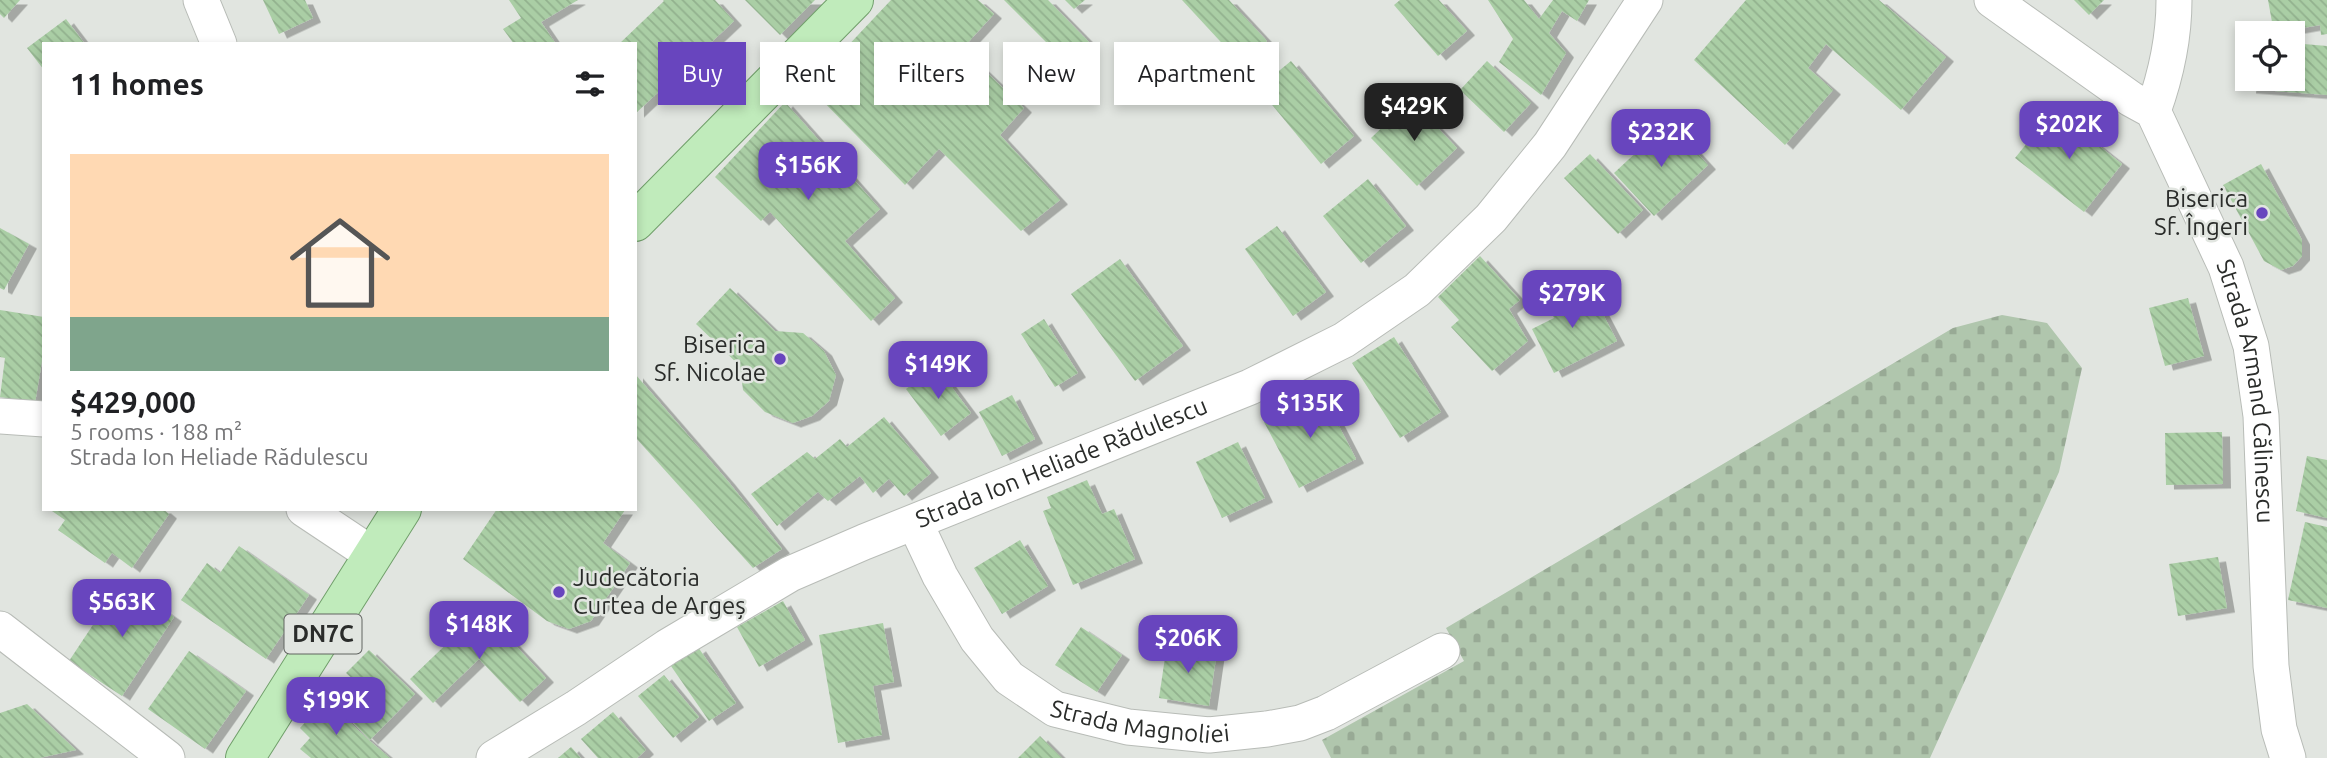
<!DOCTYPE html>
<meta charset="utf-8">
<style>
body{margin:0;font-family:Ubuntu,sans-serif;background:#f6f6f6;color:#202124;height:100vh;display:flex;flex-direction:column;font-size:26px;white-space:nowrap}
*{box-sizing:border-box;margin:0}
p{font-size:23px;color:#757577}
.icon{flex:none;width:38px;height:38px;fill:none;stroke:currentColor;stroke-width:2;stroke-linecap:round;stroke-linejoin:round}
.map{position:relative;flex:1;overflow:hidden}
.details{position:absolute;left:42px;top:42px;width:595px;height:469px;display:flex;flex-direction:column;background:#fff;border-radius:0px;box-shadow:0 4px 10px #0003}
.details>*{flex:none}
.hud{position:absolute;left:658px;top:42px;width:665px;height:63px;display:flex;gap:14px}
.buttons{position:absolute;left:2235px;top:21px;display:grid;gap:14px}
.buttons a{display:grid;place-items:center;width:70px;height:70px;border-radius:0px;background:#fff;box-shadow:0 4px 10px #0003;font-size:35px}
.price{position:absolute;translate:-50% -60px;padding:0 16px;border-radius:14px;background:#6845be;color:#fff;font-size:23px;line-height:46px;filter:drop-shadow(0 2px 4px #0008)}
.price::after{content:'';position:absolute;left:50%;top:42px;width:21px;height:16px;margin-left:-10px;background:inherit;clip-path:polygon(0 0,100% 0,50% 100%)}
.price.selected{background:#222;color:#fff}
ul{padding:0;list-style:none}
li{display:grid;align-content:center;gap:14px;height:371px;padding:0 28px}
li span{display:grid;place-items:center;height:217px;border-radius:0px;color:#555}
li>.icon{margin-inline-start:auto}
span .icon{width:126px;height:126px;fill:#fffc;stroke-width:1}
li b{font-size:30px}
h2{display:flex;justify-content:space-between;align-items:center;height:84px;padding:0 28px;font-size:30px}
.pill{padding:0 24px;border-radius:0px;background:#fff;box-shadow:0 4px 10px #0003;font-size:24px;line-height:63px}
.pill.selected{background:#6845be;color:#fff}
.map>svg:first-child{display:block}
.cemetery{fill:url(#cemetery-stones)}
.building{fill:url(#building-back-hatch);filter:url(#shadow)}
.lines{fill:none;stroke-linecap:round;stroke-linejoin:round}
.street-casing{stroke:#b8bcb7;stroke-width:37}
.primary-casing{stroke:#709f6a;stroke-width:40}
.street{stroke:#fff;stroke-width:35}
.primary{stroke:#c0ebbb;stroke-width:38}
.poi-dot{fill:#6845be;stroke:#e1e5e0;stroke-width:2.5}
.labels{text-anchor:middle;stroke-width:5;stroke-linejoin:round;paint-order:stroke}
.shield{fill:#e1e5e0;stroke:#616461;stroke-width:2}
.shield-label{font-size:23px;font-weight:bold;fill:#2a2c2a}
.poi-label{font-size:24px;fill:#2a2c2a;stroke:#e1e5e0;text-anchor:end}
.street-label{font-size:24px;fill:#2a2c2a;stroke:#e1e5e0}
</style>
<div class="map">
<svg width="2327" height="758" viewBox="0 0 2327 758">
<defs>
<pattern id="cemetery-stones" width="16" height="16" patternUnits="userSpaceOnUse" patternTransform="scale(1.75)"><rect width="16" height="16" fill="#b0c6ad"/><path d="M2 7V4a2 2 0 0 1 4 0v3zM10 15v-3a2 2 0 0 1 4 0v3z" fill="#98aa95"/></pattern>
<pattern id="building-back-hatch" width="6" height="6" patternUnits="userSpaceOnUse" patternTransform="scale(1.75)"><rect width="6" height="6" fill="#aacea5"/><path d="M-1 5l2 2M0 0l6 6M5-1l2 2" fill="none" stroke="#92b18e"/></pattern>
<filter id="shadow"><feDropShadow dx="8" dy="4.5" stdDeviation="0" flood-color="#0004"/></filter>
</defs>
<rect width="100%" height="100%" fill="#e1e5e0"/>
<path class="cemetery" d="M2002,315L2047,323L2082,368L2059,472L1930,758H1331L1322,740L1464,661L1446,628L1953,328Z"/>
<g class="building">
<path d="M0,0H20L4,18L0,14Z"/>
<path d="M263,0H305L313,18L279,34Z"/>
<path d="M509,0H578L541,22L556,44H514L503,29L521,18Z"/>
<path d="M663,0H715L734,21L636,113L635,44H619L664,1Z"/>
<path d="M745,0H815L780,35Z"/>
<path d="M891,0H978L994,14L962,49L1024,108L1000,135L1060,200L1021,231L939,149L905,185L809,87Z"/>
<path d="M1004,0H1048L1091,44L1071,67Z"/>
<path d="M1065,0H1085L1074,9Z"/>
<path d="M1182,0H1229L1267,41L1243,66Z"/>
<path d="M1400,0H1439L1467,31L1438,56L1394,5Z"/>
<path d="M1488,0H1524L1539,19L1553,0H1589L1577,21L1562,11L1549,33L1566,53L1541,95L1499,62L1513,39Z"/>
<path d="M1746,0H1879L1946,57L1901,110L1826,44L1808,68L1833,90L1785,145L1694,60Z"/>
<path d="M2074,0H2104L2089,15Z"/>
<path d="M2268,0H2327V34L2321,35L2320,25L2274,33Z"/>
<path d="M66,19L85,44H44V70L27,48Z"/>
<path d="M2292,43L2327,46V95L2248,89L2249,79H2292Z"/>
<path d="M1291,61L1354,136L1321,164L1258,88Z"/>
<path d="M1487,61L1531,103L1504,132L1460,90Z"/>
<path d="M1411,100L1457,148L1417,186L1371,138Z"/>
<path d="M785,102L880,209L845,241L895,298L871,321L770,212L761,221L715,177Z"/>
<path d="M2054,110L2122,164L2084,212L2015,158Z"/>
<path d="M1669,122L1708,165L1654,216L1614,173Z"/>
<path d="M1590,154L1643,210L1618,234L1564,178Z"/>
<path d="M2261,164L2302,240V256L2293,266L2281,270L2264,261L2223,185Z"/>
<path d="M1368,179L1406,226L1361,263L1323,216Z"/>
<path d="M1277,226L1326,292L1293,316L1245,249Z"/>
<path d="M0,228L29,244L4,290L0,288Z"/>
<path d="M1480,256L1520,300L1509,309L1528,341L1492,371L1451,327L1459,320L1438,297Z"/>
<path d="M1120,259L1183,346L1135,381L1071,294Z"/>
<path d="M1564,283L1576,307L1594,297L1617,341L1554,373L1532,329L1554,318L1542,294Z"/>
<path d="M730,288L775,331L803,333L824,351L836,375L829,401L812,416L793,423L765,412L743,390L740,366L696,324Z"/>
<path d="M2188,298L2204,356L2165,366L2149,308Z"/>
<path d="M0,310L44,317V349L35,403L0,397L5,358L0,357Z"/>
<path d="M1044,319L1078,373L1055,387L1021,334Z"/>
<path d="M1394,337L1441,412L1400,438L1352,363Z"/>
<path d="M936,366L971,413L941,436L906,389Z"/>
<path d="M635,374L727,480L782,549L753,568L635,437Z"/>
<path d="M1322,393L1356,459L1299,488L1264,422Z"/>
<path d="M1012,395L1035,439L1002,456L979,412Z"/>
<path d="M884,417L931,473L904,496L889,479L873,493L860,476L828,501L818,492L777,526L751,494L807,452L815,459L840,439L847,447Z"/>
<path d="M2222,432L2223,484L2166,485L2165,433Z"/>
<path d="M1238,442L1265,498L1222,518L1196,462Z"/>
<path d="M2307,456L2327,460V518L2296,511Z"/>
<path d="M1087,480L1102,514L1114,509L1135,559L1073,585L1043,511L1051,508L1047,497Z"/>
<path d="M49,509H163L169,514L132,568L112,553L105,563L58,530L65,520Z"/>
<path d="M497,509L625,510L603,543L630,563L591,621L569,629L547,621L463,559Z"/>
<path d="M2305,522L2327,527V608L2288,600Z"/>
<path d="M1020,540L1048,586L1002,614L974,568Z"/>
<path d="M239,546L309,595L266,659L181,600L207,563L220,573Z"/>
<path d="M2218,557L2227,608L2178,616L2169,564Z"/>
<path d="M122,581L174,617L122,696L69,661Z"/>
<path d="M783,601L805,640L759,667L737,627Z"/>
<path d="M482,610L546,678L520,702L479,659L433,703L410,679Z"/>
<path d="M883,623L894,682L873,686L882,735L838,743L819,635Z"/>
<path d="M1081,627L1122,655L1097,692L1055,665Z"/>
<path d="M1167,644L1217,651L1209,706L1159,698Z"/>
<path d="M698,647L736,703L709,721L671,666Z"/>
<path d="M369,650L415,694L370,740L337,706L359,685L346,673Z"/>
<path d="M189,651L246,691L205,749L148,709Z"/>
<path d="M664,675L699,717L673,738L638,696Z"/>
<path d="M325,700L370,741L390,758H311L300,749L310,738L300,728Z"/>
<path d="M27,704L76,750L39,758H0V713Z"/>
<path d="M613,712L646,750L637,758H598L581,739Z"/>
<path d="M1040,736L1062,758H1018Z"/>
<path d="M571,747L581,758H558Z"/>
</g>
<g class="lines">
<defs>
<g id="street">
<path d="M201,0L219,44"/>
<path id="s1" d="M1992,0L2131,99L2153,111L2226,267L2251,346L2261,416L2271,666L2279,729L2288,758"/>
<path d="M2153,111C2166,75 2174,38 2174,0"/>
<path d="M0,416L44,419"/>
<path d="M304,509L373,555"/>
<path id="s2" d="M915,523L940,576L977,639L1009,678L1055,709L1128,727L1209,735L1267,729L1300,723L1326,713L1442,651"/>
<path d="M0,629L167,758"/>
<path id="s3" d="M494,758L576,708L667,647L790,574L864,542L1250,387L1344,340L1417,290L1491,218L1550,145L1645,0"/>
</g>
<g id="primary">
<path d="M635,222L854,0"/>
<path d="M245,758L402,509"/>
</g>
</defs>
<use href="#street" class="street-casing"/>
<use href="#primary" class="primary-casing"/>
<use href="#street" class="street"/>
<use href="#primary" class="primary"/>
</g>
<g class="poi-dot">
<circle cx="2262" cy="213" r="7"/>
<circle cx="780" cy="359" r="7"/>
<circle cx="559" cy="592" r="7"/>
</g>
<g class="labels">
<rect class="shield" x="284.5" y="614.5" width="77" height="39" rx="5"/>
<g class="shield-label">
<text x="323" y="642">DN7C</text>
</g>
<g class="poi-label">
<text x="2248" y="207">Biserica<tspan x="2248" dy="28">Sf. Îngeri</tspan></text>
<text x="766" y="353">Biserica<tspan x="766" dy="28">Sf. Nicolae</tspan></text>
<text x="573" y="586" text-anchor="start">Judecătoria<tspan x="573" dy="28">Curtea de Argeș</tspan></text>
</g>
<g class="street-label">
<text dy="8" stroke="none"><textPath href="#s1" startOffset="495">Strada Armand Călinescu</textPath></text>
<text dy="8" stroke="none"><textPath href="#s3" startOffset="642">Strada Ion Heliade Rădulescu</textPath></text>
<text dy="8" stroke="none"><textPath href="#s2" startOffset="324">Strada Magnoliei</textPath></text>
</g>
</g>
</svg>
<div class="buttons">
<a><svg class="icon" aria-label="locate" viewBox="0 0 24 24"><circle cx="12" cy="12" r="6"/><path d="M12 2v4M12 18v4M2 12h4M18 12h4"/></svg></a>
</div>
<b class="price selected" style="left:1414px;top:143px">$429K</b>
<b class="price" style="left:2069px;top:161px">$202K</b>
<b class="price" style="left:1661px;top:169px">$232K</b>
<b class="price" style="left:808px;top:202px">$156K</b>
<b class="price" style="left:1572px;top:330px">$279K</b>
<b class="price" style="left:938px;top:401px">$149K</b>
<b class="price" style="left:1310px;top:440px">$135K</b>
<b class="price" style="left:122px;top:639px">$563K</b>
<b class="price" style="left:479px;top:661px">$148K</b>
<b class="price" style="left:1188px;top:675px">$206K</b>
<b class="price" style="left:336px;top:737px">$199K</b>
<div class="hud">
<a class="pill selected">Buy</a>
<a class="pill">Rent</a>
<a class="pill">Filters</a>
<a class="pill">New</a>
<a class="pill">Apartment</a>
</div>
<section class="details">
<h2>11 homes<svg class="icon" aria-label="filters" viewBox="0 0 24 24"><path d="M4 7h16M4 17h16"/><circle cx="9" cy="7" r="2"/><circle cx="15" cy="17" r="2"/></svg></h2>
<ul>
<li><span style="background:linear-gradient(#ffd9b3 75%,#7fa58c 0)"><svg class="icon" aria-label="home" viewBox="0 0 24 24"><path d="M3 11l9-7 9 7M6 9v11h12V9"/></svg></span><div><b>$429,000</b><p>5 rooms · 188 m²</p><p>Strada Ion Heliade Rădulescu</p></div></li>
</ul>
</section>
</div>
